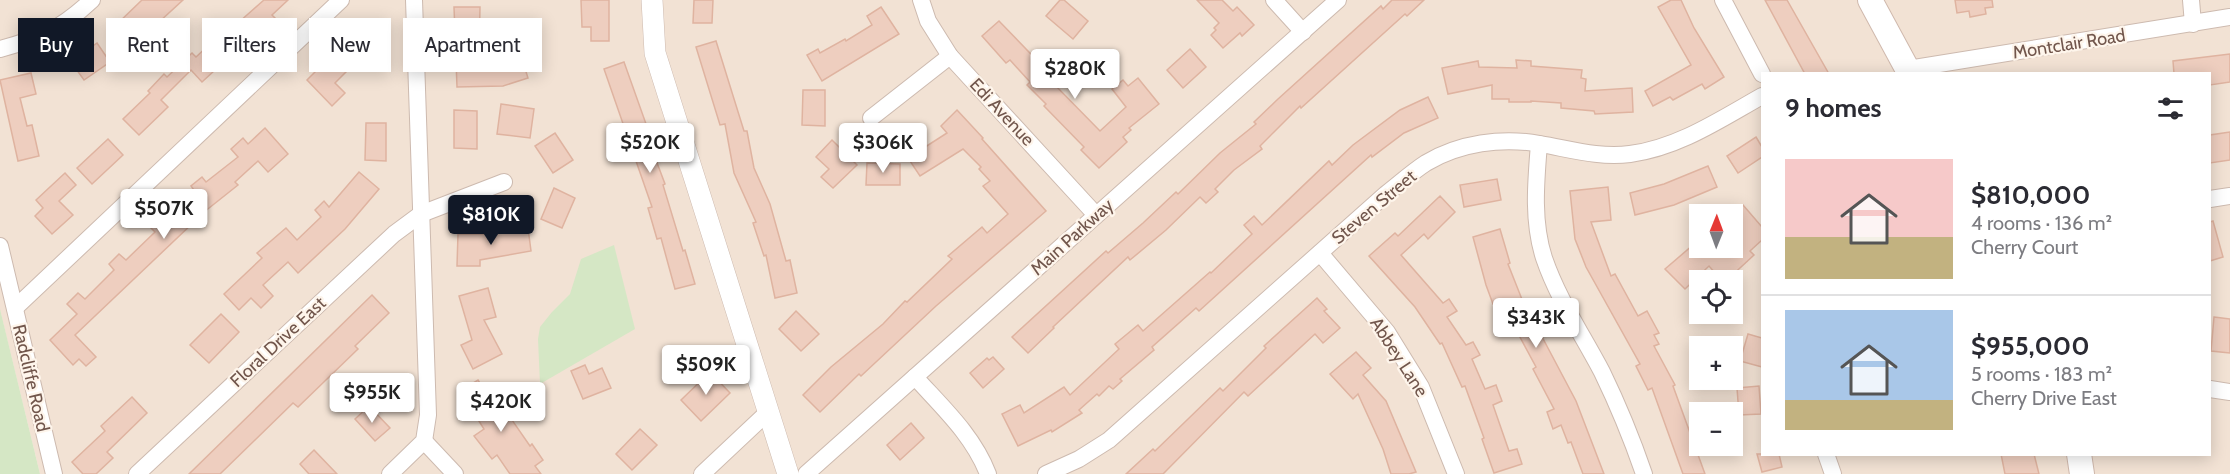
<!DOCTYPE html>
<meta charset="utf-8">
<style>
body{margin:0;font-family:Cabin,sans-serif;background:#f2f2f3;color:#2b2b33;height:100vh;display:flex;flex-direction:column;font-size:22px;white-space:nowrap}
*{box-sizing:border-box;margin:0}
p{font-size:20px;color:#7c7c81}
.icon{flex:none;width:33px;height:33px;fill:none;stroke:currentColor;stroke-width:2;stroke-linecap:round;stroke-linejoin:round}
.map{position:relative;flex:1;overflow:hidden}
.drawer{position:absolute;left:1761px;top:72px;width:450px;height:384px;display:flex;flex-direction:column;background:#fff;border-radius:0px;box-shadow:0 3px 15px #0003}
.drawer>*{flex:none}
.guide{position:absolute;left:18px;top:18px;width:570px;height:54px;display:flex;gap:12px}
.needle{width:39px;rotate:1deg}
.fabs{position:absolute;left:1689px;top:204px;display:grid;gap:12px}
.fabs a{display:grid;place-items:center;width:54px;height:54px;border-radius:0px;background:#fff;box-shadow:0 3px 15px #0003;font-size:30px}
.price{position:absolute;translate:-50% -51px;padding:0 14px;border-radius:6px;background:#fff;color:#222;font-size:20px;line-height:39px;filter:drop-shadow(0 2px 3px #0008)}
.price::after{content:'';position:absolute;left:50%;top:36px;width:18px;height:14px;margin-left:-9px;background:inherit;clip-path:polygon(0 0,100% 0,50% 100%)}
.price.on{background:#111827;color:#fff}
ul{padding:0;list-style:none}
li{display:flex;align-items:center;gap:18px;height:150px;padding:0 24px}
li+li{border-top:2px solid #e1e1e2}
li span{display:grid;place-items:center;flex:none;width:168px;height:120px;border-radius:0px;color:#555}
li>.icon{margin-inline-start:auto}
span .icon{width:72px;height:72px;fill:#fffc;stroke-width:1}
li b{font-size:26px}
h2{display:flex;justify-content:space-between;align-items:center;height:72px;padding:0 24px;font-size:26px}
.pill{padding:0 21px;border-radius:0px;background:#fff;box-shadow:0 3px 15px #0003;font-size:21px;line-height:54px}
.pill.on{background:#111827;color:#fff}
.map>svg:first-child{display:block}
.residential{fill:#f2e2d4;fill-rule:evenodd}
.green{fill:#d5e7c5}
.building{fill:#eecebf;stroke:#dfb3a0;stroke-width:1.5}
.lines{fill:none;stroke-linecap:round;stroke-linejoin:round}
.minor-casing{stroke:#cdbaaf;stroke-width:18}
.tertiary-casing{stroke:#cdbaaf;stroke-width:22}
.secondary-casing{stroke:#d0b9ad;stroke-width:26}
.minor{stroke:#fff;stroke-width:16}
.tertiary{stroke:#fff;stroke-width:21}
.secondary{stroke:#fff;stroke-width:24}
.labels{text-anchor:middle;stroke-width:4.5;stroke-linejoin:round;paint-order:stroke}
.street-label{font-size:18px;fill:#71564c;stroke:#fef5eb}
</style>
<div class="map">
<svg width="2230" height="474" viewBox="0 0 2230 474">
<rect width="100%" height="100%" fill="#faf0e5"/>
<path class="residential" d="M0,0H2230V474H40L0,310ZM1762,74H2210V454H1762ZM1700,214H1732V248H1700ZM1700,280H1732V314H1700ZM1700,346H1732V380H1700ZM1700,412H1732V446H1700Z"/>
<g class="green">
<path d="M614,245L635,329L540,384L538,339L540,327L552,312L570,294L581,259Z"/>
<path d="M0,309L40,474H0Z"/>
</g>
<g class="building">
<path d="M142,0H183L158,23L162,27L139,49L116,25Z"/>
<path d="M264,0H288L272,15L279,22L256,42L239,22Z"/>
<path d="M581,0H609V41H591V27H582Z"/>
<path d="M694,0H713L712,23H693Z"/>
<path d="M1060,0H1064L1088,21L1073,39L1046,16Z"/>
<path d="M1197,0H1222L1233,11L1237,7L1254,25L1242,36L1240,33L1223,48L1211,35L1216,30L1214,28L1219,23Z"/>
<path d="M1392,0H1424L1407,16L1405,14L1301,108L1300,106L1260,146L1262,149L1234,170L1215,189L1218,192L1206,203L1200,197L1166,230L1130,260L1128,257L1053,327L1054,328L1028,353L1012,337L1106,251L1108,253L1143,223L1176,192L1178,194L1220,153L1256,124L1254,122L1278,99L1381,6L1383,9Z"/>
<path d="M1671,0H1681L1694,28L1724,77L1705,89L1702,84L1673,100L1670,97L1653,106L1645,91L1691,65L1658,7Z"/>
<path d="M1765,0H1787L1829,74H1805Z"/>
<path d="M1955,0H1992L1993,7L1985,8L1986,14L1970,17L1969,11L1957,13Z"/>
<path d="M454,7H480L479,54H487V71L522,59L528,78L503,86L457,87Z"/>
<path d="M881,7L899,34L822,81L807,55L818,49L820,53L845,39L846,41L872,25L867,16Z"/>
<path d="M367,21L384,36L360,61L358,60L335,83L345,93L332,106L307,80L333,54L334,56Z"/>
<path d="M999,21L1054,78L1051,81L1100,131L1126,107L1112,89L1123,80L1128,86L1138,78L1159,104L1129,128L1131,130L1123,137L1127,142L1099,168L1081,150L1084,147L1044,106L1046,104L1027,85L1030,82L1010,60L1006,63L982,36Z"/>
<path d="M716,41L744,131H747L754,168L770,204L786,261L790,260L797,293L775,298L766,255L764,256L753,223L756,222L734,173L725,124L720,125L696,47Z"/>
<path d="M97,43L110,62L84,80L71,62Z"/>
<path d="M211,43L227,59L202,82L191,70L161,100L168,107L139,135L123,119L150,93L148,91L164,74L167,77L192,53L196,57Z"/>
<path d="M1190,49L1206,67L1183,88L1167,70Z"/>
<path d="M2230,54V82L2210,85V74H2174L2173,61Z"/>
<path d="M1516,60L1531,61V66L1582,70L1581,78L1586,79L1585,91L1632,88L1633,112L1595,114L1594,111L1561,108V103L1531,101V102H1509V99H1492V85L1448,94L1442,68L1478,61L1479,67L1517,68Z"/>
<path d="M624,62L651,138L648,139L665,184L663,185L683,251L685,250L695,284L675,289L661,238L657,239L648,208L652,207L604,69Z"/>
<path d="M31,73L36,94L20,98L27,126L32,125L39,156L18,161L0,80Z"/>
<path d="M803,90H825V126L802,125Z"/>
<path d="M1428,97L1438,118L1404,133L1372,157L1371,155L1199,311L1196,308L1152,347L1154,350L1120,379L1122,381L1113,389L1109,386L1099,396L1097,394L1079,410L1082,413L1052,432L1051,430L1018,446L1002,414L1020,405L1024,413L1064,387L1070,395L1119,349L1115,344L1138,325L1143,331L1210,272L1211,273L1252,234L1244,225L1254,216L1262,225L1329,161L1332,165L1353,145L1400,110Z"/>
<path d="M501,104L534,109L530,138L497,134Z"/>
<path d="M454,110L477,111V149L454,148Z"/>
<path d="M957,110L983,138L982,139L1046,211L936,306L861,376L859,374L820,412L803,395L831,367L883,324L905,301L907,302L952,259L948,256L982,227L987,233L1008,214L983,186L990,181L979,169L981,167L963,149L920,176L908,158L947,133L941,126Z"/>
<path d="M366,123H386V161L365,160Z"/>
<path d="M265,128L288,154L268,172L258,161L235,182L238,185L194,220L195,221L75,335L96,357L86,366L79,359L73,365L50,340L77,314L67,304L78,293L85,299L114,270L109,264L119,254L126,260L155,232L149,226L161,215L166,221L196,193L191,186L202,177L206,182L238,157L231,149L243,138L248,144Z"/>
<path d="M2230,132V160L2210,163V135Z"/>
<path d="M555,133L573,160L553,173L535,146Z"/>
<path d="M1756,137L1762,147V157L1738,173L1727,156Z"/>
<path d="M108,139L123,155L92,184L77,168Z"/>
<path d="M832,140L857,165L833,188L821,177L829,169L816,157Z"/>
<path d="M867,163L900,164V185H866Z"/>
<path d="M1708,166L1717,187L1674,205L1635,215L1630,193L1664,184Z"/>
<path d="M359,172L379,189L345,229L298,273L288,262L263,285L273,296L261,308L251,298L239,310L224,294L262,258L257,253L286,228L297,240L321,217L315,210L324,201L329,207Z"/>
<path d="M65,173L76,185L59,201L73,215L52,234L35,216L43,208L36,200Z"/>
<path d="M1497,179L1501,200L1464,207L1460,185Z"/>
<path d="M1608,187L1611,220L1591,222L1611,276L1615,274L1638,316L1647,311L1659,333L1654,335L1659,344L1654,346L1675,385L1673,386L1705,474H1683L1652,388L1648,390L1636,366L1640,364L1586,267L1575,239L1570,191Z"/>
<path d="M554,188L575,198L562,228L541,219Z"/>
<path d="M1440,196L1455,212L1428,239L1424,234L1401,255L1443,303L1449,299L1457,311L1447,317L1466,345L1473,342L1480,355L1472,359L1485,389L1496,385L1502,401L1493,405L1509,451L1517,449L1522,464L1494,473L1482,439L1484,438L1465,386L1462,387L1442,343L1440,344L1415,307L1369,256L1395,233L1398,236Z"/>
<path d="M1743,205L1762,227V240L1750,251L1754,255L1727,280L1719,272L1716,274L1709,266L1685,289L1665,269L1700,239V248H1732V215Z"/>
<path d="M2213,221L2223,257L2210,261V222Z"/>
<path d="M528,228L531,251L480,260V266H457L458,234H488Z"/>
<path d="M1500,229L1510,263L1508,264L1529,317L1531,316L1576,401L1604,474H1583L1571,442L1568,443L1561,425L1553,429L1547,412L1554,409L1533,369L1536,367L1507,313L1505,314L1500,301L1493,304L1486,285L1473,237Z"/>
<path d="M488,288L496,317L484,320L502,354L473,369L461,345L472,340L459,296Z"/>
<path d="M372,295L389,313L355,346L358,349L298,407L293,403L220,474H189Z"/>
<path d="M1317,298L1327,309L1324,311L1340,328L1323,343L1315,334L1248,396L1244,392L1163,474H1126L1153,449L1155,451L1220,388L1223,391L1266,348L1264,346Z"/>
<path d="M796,311L819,334L801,351L779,329Z"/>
<path d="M221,314L239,332L209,363L190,345Z"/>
<path d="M2214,317L2230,319V353L2211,351Z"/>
<path d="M1748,334L1762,338V367L1740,361Z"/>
<path d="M1356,352L1371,368L1363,375L1386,401L1416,472L1409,474H1391L1383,449L1358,394L1353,399L1330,374Z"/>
<path d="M993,357L1004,369L983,388L970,373L987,358L989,360Z"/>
<path d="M585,365L589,374L602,368L611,388L583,399L571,371Z"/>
<path d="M710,372L730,393L701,421L681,400Z"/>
<path d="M364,375L375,385L365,396L354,385Z"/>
<path d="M478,380L488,397L494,394L530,446L532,444L543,460L535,466L541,474H510L497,455L492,459L474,436L484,429L460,391Z"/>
<path d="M1759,386L1761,414L1739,415L1737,388Z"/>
<path d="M132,397L147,413L107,452L113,458L96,474H83L72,462L105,431L101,426Z"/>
<path d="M369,406L390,428L375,441L355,419Z"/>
<path d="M911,423L924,438L900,460L887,445Z"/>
<path d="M640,429L657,445L632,470L616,454Z"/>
<path d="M314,450L337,474H309L300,464Z"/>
<path d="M1757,454H1779L1782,467L1762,472Z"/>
<path d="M2001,454H2034L2039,474H2005Z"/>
</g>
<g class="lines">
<defs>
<g id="minor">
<path d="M921,0L928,21L950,56L1096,215"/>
<path d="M1274,0L1303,32"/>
<path d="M1723,0L1762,74"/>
<path d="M2191,0L2193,24"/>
<path d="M0,49C41,38 61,29 92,0"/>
<path d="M1908,69L2230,17"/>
<path d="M871,118L950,56"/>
<path d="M1539,144C1536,181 1532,221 1544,258C1558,299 1582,334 1602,372C1618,405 1632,439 1644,474"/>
<path d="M2210,199L2230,196"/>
<path d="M0,246L54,474"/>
<path d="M1320,253L1387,332L1421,387L1456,474"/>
<path d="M15,308L341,0"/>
<path d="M915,377C942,407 973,435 988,474"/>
<path d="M2210,389L2230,392"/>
<path d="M424,441L455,474"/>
<path d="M1826,454L1833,474"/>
<path d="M137,474L394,234L421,214L504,182"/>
<path d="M390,474L424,441L428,415L414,0"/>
<path d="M702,474L768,412"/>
<path d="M806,474L1338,0"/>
<path d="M1046,474L1079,459L1109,440L1386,194C1399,184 1412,172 1426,163C1459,143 1502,137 1540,144C1570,149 1599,158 1630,154C1678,148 1721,119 1762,96"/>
</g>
<path id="tertiary" d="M652,0L655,53L788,474"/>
<g id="secondary">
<path d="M1870,0L1910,74"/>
<path d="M2079,454L2082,474"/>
</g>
</defs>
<use href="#minor" class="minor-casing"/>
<use href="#tertiary" class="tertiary-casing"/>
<use href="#secondary" class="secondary-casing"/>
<use href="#minor" class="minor"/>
<use href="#tertiary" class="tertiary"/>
<use href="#secondary" class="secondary"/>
</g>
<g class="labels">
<g class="street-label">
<text transform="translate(2069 44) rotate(-9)" y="6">Montclair Road</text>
<text transform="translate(1002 112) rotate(47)" y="6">Edi Avenue</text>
<text transform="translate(1374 207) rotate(-40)" y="6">Steven Street</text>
<text transform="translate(1072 237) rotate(-42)" y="6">Main Parkway</text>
<text transform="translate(278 342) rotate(-43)" y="6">Floral Drive East</text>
<text transform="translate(1399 357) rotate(57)" y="6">Abbey Lane</text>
<text transform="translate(31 378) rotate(77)" y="6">Radcliffe Road</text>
</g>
</g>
</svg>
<div class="fabs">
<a><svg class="needle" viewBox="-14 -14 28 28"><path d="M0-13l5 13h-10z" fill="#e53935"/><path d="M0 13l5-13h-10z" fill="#7c7c81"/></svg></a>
<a><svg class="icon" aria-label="locate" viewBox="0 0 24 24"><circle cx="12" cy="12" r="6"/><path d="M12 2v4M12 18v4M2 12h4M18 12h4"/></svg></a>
<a>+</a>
<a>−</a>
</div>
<b class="price" style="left:1075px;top:100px">$280K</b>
<b class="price" style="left:650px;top:174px">$520K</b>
<b class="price" style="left:883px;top:174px">$306K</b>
<b class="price" style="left:164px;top:240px">$507K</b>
<b class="price on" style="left:491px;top:246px">$810K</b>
<b class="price" style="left:1536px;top:349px">$343K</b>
<b class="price" style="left:706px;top:396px">$509K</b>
<b class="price" style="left:372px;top:424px">$955K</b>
<b class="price" style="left:501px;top:433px">$420K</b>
<div class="guide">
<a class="pill on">Buy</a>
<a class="pill">Rent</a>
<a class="pill">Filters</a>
<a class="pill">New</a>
<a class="pill">Apartment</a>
</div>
<section class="drawer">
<h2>9 homes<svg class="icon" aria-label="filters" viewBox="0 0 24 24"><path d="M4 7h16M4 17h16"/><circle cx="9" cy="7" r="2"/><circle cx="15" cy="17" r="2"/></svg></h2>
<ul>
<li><span style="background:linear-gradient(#f6c9c9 65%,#c2b280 0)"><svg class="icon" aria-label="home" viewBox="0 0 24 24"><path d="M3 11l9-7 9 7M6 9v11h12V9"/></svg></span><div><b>$810,000</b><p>4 rooms · 136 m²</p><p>Cherry Court</p></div></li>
<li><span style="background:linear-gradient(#a9c7e8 75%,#c2b280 0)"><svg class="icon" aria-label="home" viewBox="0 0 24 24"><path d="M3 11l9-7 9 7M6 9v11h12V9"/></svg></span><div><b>$955,000</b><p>5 rooms · 183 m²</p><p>Cherry Drive East</p></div></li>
</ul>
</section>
</div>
